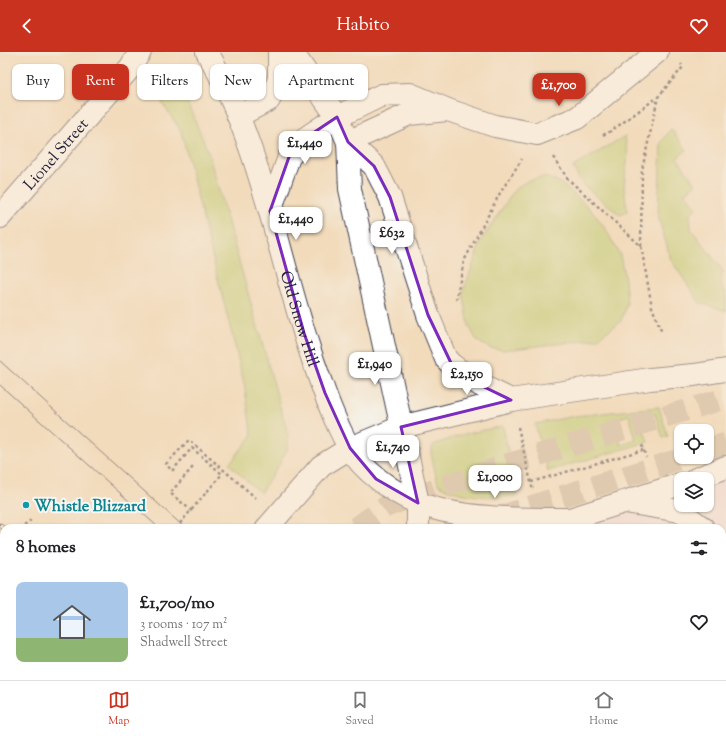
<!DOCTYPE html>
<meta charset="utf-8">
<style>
body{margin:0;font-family:"Sorts Mill Goudy",serif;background:#f6f6f6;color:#202124;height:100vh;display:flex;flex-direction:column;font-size:15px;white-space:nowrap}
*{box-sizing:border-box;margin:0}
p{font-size:13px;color:#757577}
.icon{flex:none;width:22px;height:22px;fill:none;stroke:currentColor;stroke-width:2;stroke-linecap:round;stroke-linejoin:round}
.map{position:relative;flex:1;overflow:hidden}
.panel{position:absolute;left:0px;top:472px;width:726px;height:156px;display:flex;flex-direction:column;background:#fff;border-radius:12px 12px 0 0;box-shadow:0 1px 3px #0004}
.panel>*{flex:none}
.banner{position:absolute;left:12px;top:12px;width:400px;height:36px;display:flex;gap:8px}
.fabs{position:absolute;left:674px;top:372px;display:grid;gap:8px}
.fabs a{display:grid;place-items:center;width:40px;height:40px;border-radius:8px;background:#fff;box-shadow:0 1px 3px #0004;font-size:20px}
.price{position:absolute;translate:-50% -34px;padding:0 9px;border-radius:8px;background:#fff;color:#222;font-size:13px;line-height:26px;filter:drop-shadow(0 1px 2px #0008)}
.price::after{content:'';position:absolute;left:50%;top:24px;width:12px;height:9px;margin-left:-6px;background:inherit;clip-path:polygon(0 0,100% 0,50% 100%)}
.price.current{background:#c8321e;color:#fff}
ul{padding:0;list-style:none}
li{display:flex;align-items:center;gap:12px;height:100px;padding:0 16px}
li+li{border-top:1px solid #e0e0e0}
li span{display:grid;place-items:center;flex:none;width:112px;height:80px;border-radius:8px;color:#555}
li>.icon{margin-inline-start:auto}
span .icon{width:48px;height:48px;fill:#fffc;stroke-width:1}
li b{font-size:17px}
h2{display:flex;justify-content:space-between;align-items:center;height:48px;padding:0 16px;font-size:17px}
.tag{padding:0 14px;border-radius:8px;background:#fff;box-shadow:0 1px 3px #0004;font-size:14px;line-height:36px}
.tag.current{background:#c8321e;color:#fff}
header{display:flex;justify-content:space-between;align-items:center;height:52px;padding:0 16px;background:#c8321e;color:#fff;font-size:18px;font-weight:600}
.menu{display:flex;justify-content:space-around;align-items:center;height:56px;border-top:1px solid #e0e0e0;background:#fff;font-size:11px;color:#757577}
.menu a{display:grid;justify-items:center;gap:2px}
.menu .current{color:#c8321e}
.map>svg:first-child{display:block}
.built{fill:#eed0e7}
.green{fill:#b9ce72;stroke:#6e7856;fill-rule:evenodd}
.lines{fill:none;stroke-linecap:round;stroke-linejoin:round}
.minor-tunnel{stroke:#c8b6a1;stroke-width:22;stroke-dasharray:22 11;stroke-linecap:butt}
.highway-tunnel{stroke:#c8b6a1;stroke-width:22;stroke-dasharray:22 11;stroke-linecap:butt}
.minor-casing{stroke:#413e4e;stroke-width:24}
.major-casing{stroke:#413e4e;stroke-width:24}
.highway-casing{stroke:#413e4e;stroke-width:24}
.path{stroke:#413e4e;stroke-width:2.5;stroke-dasharray:3 3;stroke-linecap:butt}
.minor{stroke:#fff;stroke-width:22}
.major{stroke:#fff;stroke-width:22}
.highway{stroke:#fff;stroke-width:22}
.tram{stroke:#22223b;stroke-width:1}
.rail-casing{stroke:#22223b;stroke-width:4.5}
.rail{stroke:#f6f6f2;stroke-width:3;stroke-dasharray:9;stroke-linecap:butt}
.marked{fill:none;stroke:#7b2cbf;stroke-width:3;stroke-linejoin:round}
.culture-dot{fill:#0f9aa8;stroke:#f6f6f2;stroke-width:1.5}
.labels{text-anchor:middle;stroke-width:4;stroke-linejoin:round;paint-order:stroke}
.street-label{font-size:16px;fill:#22223b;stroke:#f6f6f2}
.culture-label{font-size:16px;font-weight:bold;fill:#0d838f;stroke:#f6f6f2;text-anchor:start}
</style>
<header><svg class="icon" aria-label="back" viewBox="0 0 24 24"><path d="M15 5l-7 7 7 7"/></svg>Habito<svg class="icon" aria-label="heart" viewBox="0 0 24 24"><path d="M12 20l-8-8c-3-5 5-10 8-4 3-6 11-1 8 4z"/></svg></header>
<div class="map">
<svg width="726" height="628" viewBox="0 0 726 628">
<rect width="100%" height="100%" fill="#f6f6f2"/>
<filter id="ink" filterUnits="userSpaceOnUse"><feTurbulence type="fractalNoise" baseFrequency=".025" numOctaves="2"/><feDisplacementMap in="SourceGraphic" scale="8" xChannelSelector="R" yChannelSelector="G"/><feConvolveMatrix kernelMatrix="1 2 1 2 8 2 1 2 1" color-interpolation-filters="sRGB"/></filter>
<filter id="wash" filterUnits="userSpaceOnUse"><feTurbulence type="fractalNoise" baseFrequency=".012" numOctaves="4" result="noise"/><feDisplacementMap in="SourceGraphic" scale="16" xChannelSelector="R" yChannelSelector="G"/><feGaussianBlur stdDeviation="0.9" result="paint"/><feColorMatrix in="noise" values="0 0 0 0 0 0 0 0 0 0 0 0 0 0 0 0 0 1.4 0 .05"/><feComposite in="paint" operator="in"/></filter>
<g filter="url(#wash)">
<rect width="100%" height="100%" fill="#f2dbbb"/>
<path class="built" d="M726,415V628H370L372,624H722V476H553L681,432V453H707V427Z"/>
<g class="green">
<path d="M170,40L179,41L189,54L208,100L288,382V396L280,411L260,441L229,412L252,384L244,331L181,79L159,46Z"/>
<path d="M671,77L687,98L677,106L696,132L685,141L696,156L690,162L691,177L723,219L720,232L726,240V259L700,251L671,208L658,164L661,91Z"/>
<path d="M625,84L628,103L624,133L627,160L620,163L582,132L573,115Z"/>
<path d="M544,125L559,130L575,143L592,159L605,176L620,203L625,228L627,252L621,269L597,287L504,298L490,296L477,289L469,274L463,240L482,187L516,136L529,128Z"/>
<path d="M659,355L668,385L663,386L655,362L640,367L648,390L548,419L535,372L575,364ZM629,363L636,388L621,393L613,368Z"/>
<path d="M503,374L517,445C492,445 459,446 438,432L431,402L433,393L461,383Z"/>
</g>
</g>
<g filter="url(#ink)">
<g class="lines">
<path class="minor-tunnel" d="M400,624L401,628"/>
<g class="highway-tunnel">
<path d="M707,398L726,391"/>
<path d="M356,476L387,454L509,412L726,346"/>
<path d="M468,476C540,450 613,429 686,405"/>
</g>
<defs>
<g id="minor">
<path d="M337,65L382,43L410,42L448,58L495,74L537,82L577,66L657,0"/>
<path d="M348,90L409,62L447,58"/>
<path id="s1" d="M0,165L130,16L140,0"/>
<path d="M625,450L680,459L703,476"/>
<path d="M722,504L726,511"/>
</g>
<g id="major">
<path id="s2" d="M207,0C262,93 279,210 314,311C324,339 334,369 349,395C362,418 393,441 418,451C461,468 524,467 570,467"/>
<path d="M292,0L337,65L348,90L350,137L418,451V476"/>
<path d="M238,64L269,48L279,28V0"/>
<path d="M348,90L374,114L390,145L428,263L446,307L452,313L480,333L511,348"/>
<path d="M270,159L289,105L307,85L337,65"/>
</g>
<g id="highway">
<path d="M696,427L726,415"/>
<path d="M267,476L321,414L350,396L401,375L511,348L650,327L694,323L726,318"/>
<path d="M553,476L570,467L681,432"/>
<path d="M137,628L140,624"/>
<path d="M183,628L187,624"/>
<path d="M250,628L254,624"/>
<path d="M314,628L317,624"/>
</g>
</defs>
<use href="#minor" class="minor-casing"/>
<use href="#major" class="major-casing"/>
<use href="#highway" class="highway-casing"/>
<g class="path">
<path d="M603,83L611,79L658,45"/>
<path d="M553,105L568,127L641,194L652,255L662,281"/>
<path d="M641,194L642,118L658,45L683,15L681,12"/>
<path d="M456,248L464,209L500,141L522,107"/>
<path d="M518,375L533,439"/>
<path d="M642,393L646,405"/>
<path d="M531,430L643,398"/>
<path d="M192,459L170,441L193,415"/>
<path d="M24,474L31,469"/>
<path d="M176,476L222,422L192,396L172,419L166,412L189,388L256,446"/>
<path d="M0,576L4,572"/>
<path d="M722,585L726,595"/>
<path d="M386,624L391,628"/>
</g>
<use href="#minor" class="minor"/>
<use href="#major" class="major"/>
<use href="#highway" class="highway"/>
<g class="tram">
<path d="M0,309L185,476"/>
<path d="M0,333L159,476"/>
<path d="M327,624L331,628"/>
<path d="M354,624L358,628"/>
</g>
<defs>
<g id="rail">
<path d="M0,473L4,477"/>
<path d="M0,499L4,503"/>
<path d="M0,604L4,609"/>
<path d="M18,624L22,628"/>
<path d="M119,624L122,628"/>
<path d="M140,624L144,628"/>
</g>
</defs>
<use href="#rail" class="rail-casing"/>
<use href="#rail" class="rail"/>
</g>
</g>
<path d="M0 0H726V628H0ZM337,65L348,90L374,114L390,145L428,263L452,313L480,333L511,348L401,375L418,451L376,427L350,396L325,341L304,281L270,159L289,105L307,85Z" fill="#f2dbbb" fill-opacity=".55" fill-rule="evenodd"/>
<path class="marked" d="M337,65L348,90L374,114L390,145L428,263L452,313L480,333L511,348L401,375L418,451L376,427L350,396L325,341L304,281L270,159L289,105L307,85Z"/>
<circle class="culture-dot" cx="26" cy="453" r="4"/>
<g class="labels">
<g class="street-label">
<text dy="6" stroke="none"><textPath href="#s1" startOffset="84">Lionel Street</textPath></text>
<text dy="6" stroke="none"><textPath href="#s2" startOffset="283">Old Snow Hill</textPath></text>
</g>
<g class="culture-label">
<text x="34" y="459">Whistle Blizzard</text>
</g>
</g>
</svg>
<div class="fabs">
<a><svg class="icon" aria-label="locate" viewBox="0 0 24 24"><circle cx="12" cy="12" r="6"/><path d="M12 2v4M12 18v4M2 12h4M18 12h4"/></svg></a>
<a><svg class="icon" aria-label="layers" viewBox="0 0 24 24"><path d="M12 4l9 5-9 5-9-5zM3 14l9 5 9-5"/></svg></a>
</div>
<b class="price current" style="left:559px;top:55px">£1,700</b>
<b class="price" style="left:305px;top:113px">£1,440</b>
<b class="price" style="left:296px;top:189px">£1,440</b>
<b class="price" style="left:392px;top:203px">£632</b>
<b class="price" style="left:375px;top:334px">£1,940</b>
<b class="price" style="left:467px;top:344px">£2,150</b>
<b class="price" style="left:393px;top:417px">£1,740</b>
<b class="price" style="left:495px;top:447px">£1,000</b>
<div class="banner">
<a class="tag">Buy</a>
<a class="tag current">Rent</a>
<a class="tag">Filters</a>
<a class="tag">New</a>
<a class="tag">Apartment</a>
</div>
<section class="panel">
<h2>8 homes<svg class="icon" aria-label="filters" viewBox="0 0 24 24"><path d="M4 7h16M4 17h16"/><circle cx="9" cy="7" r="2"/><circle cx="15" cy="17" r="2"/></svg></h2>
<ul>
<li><span style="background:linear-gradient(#a9c7e8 70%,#8fb573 0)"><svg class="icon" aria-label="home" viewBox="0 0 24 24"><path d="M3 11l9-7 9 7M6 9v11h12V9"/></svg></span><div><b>£1,700/mo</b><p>3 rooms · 107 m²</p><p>Shadwell Street</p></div><svg class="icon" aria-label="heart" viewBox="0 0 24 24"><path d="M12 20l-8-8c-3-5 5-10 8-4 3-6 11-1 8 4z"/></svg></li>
</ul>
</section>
</div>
<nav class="menu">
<a class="current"><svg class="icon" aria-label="map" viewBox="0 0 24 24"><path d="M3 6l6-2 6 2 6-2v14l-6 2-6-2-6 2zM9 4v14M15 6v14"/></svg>Map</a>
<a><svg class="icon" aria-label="saved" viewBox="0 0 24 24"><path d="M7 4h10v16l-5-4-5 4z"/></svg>Saved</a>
<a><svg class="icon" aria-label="home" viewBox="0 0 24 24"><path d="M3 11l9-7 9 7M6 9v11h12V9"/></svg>Home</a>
</nav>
